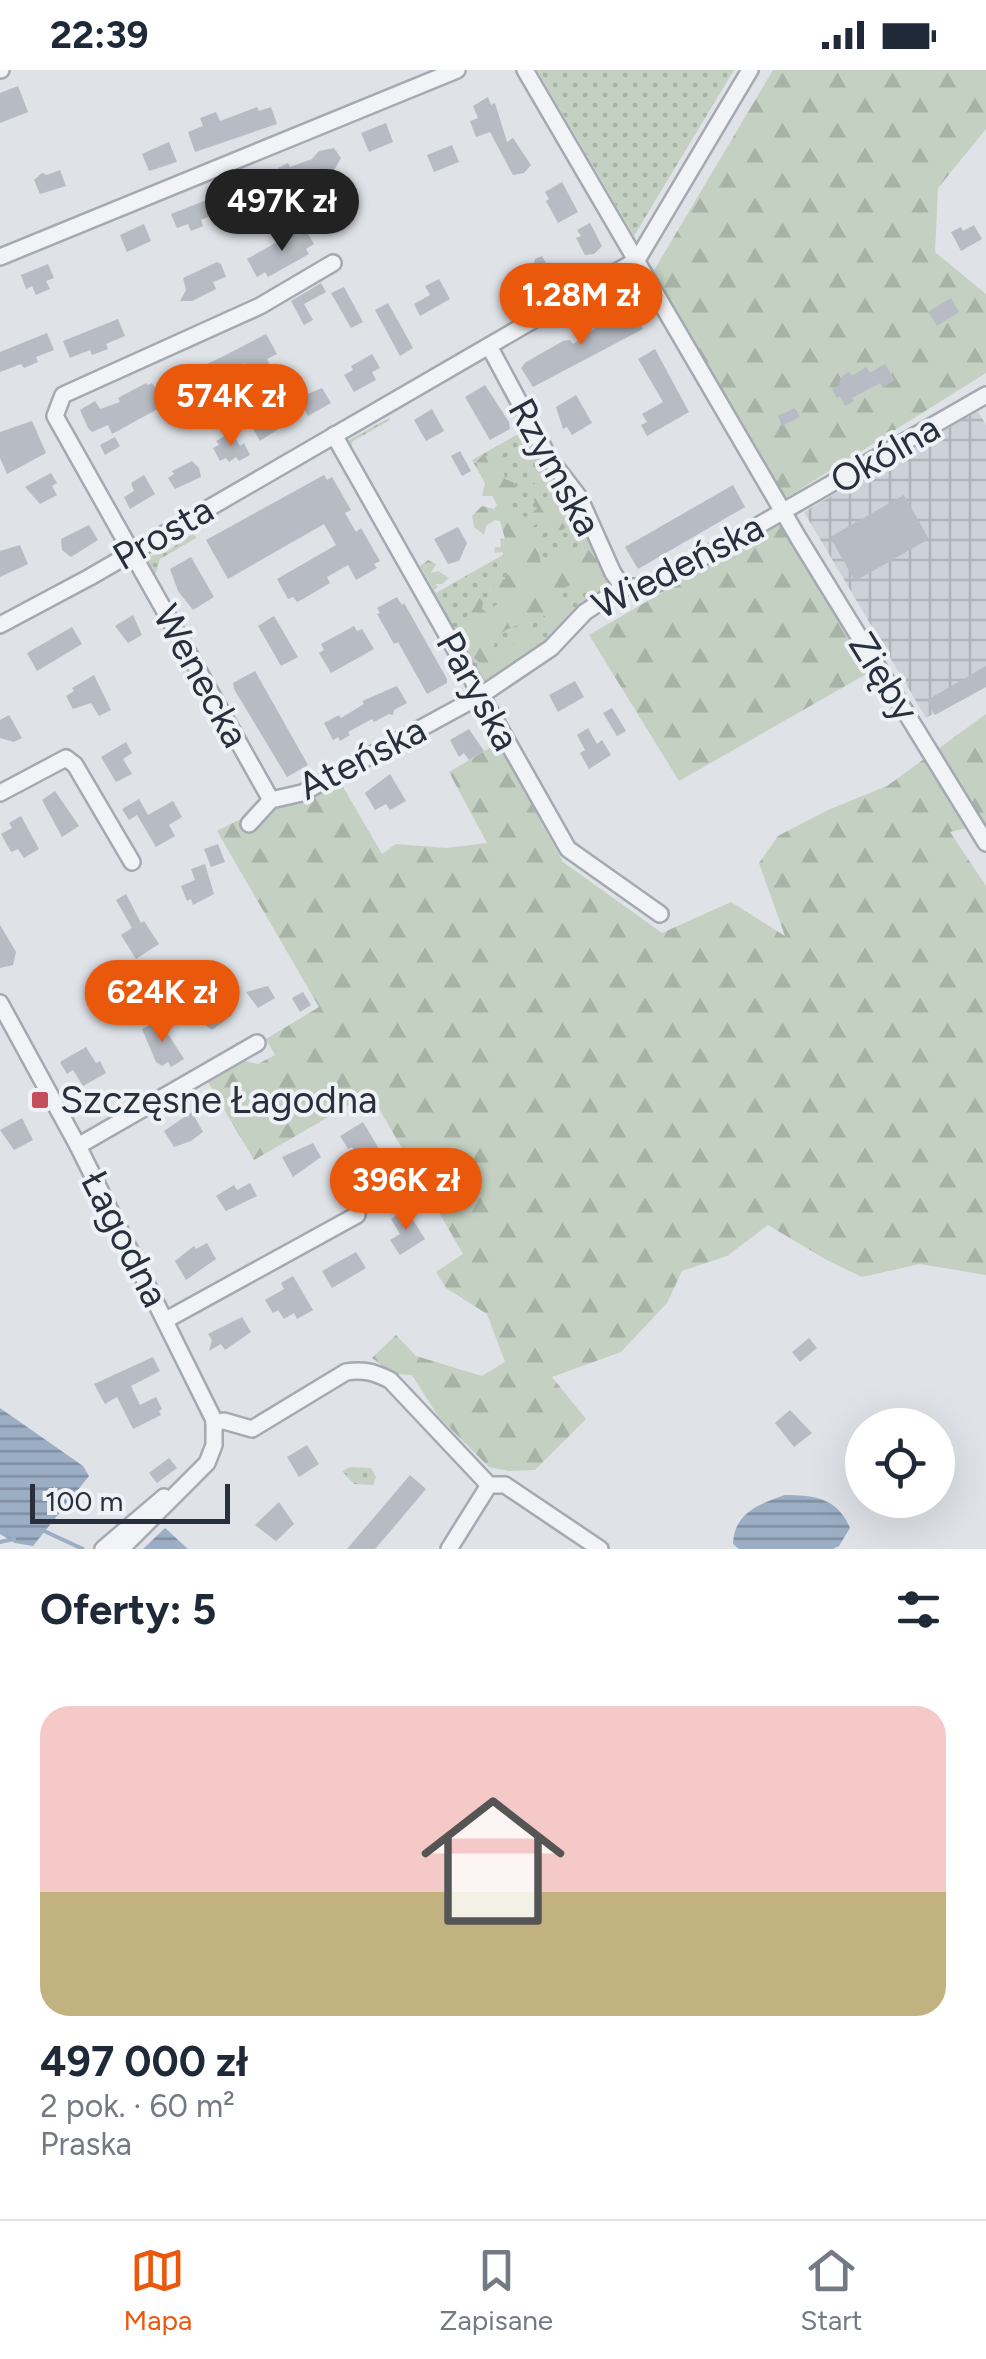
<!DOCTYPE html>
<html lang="pl">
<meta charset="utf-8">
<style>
body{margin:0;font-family:Figtree,sans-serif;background:#f6f6f7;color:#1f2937;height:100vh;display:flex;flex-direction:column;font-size:38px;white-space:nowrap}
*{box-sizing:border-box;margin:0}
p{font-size:32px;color:#747a83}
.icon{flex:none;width:55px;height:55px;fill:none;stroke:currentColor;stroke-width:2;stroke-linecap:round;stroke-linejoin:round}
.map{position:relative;height:1479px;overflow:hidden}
.details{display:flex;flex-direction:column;background:#fff;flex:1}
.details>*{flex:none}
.tools{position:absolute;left:845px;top:1338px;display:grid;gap:20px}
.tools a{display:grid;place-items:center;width:110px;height:110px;border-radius:50%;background:#fff;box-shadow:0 10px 40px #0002;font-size:50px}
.scale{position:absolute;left:30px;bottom:25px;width:200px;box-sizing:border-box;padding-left:10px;border:5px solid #29303d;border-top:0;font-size:28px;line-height:35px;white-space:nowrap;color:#29303d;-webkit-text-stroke:8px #eef1f5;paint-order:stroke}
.price{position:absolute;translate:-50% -85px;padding:0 22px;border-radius:35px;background:#ea580c;color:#fff;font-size:32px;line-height:65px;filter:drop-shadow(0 2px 5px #0008)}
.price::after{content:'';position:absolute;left:50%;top:60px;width:30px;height:22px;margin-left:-15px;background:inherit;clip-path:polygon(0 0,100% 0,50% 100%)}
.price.current{background:#222;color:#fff}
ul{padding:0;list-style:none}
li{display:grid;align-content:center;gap:20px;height:530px;padding:0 40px}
li span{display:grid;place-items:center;height:310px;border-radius:30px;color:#555}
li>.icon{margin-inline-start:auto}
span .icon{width:180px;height:180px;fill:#fffc;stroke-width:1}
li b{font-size:42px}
h2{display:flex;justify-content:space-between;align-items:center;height:120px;padding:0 40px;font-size:42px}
.status{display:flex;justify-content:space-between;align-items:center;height:70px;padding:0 50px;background:#fff;direction:ltr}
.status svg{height:28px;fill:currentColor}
.tabs{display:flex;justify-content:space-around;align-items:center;height:140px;border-top:2px solid #e0e1e3;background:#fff;font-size:28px;color:#747a83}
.tabs a{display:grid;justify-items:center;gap:5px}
.tabs .current{color:#ea580c}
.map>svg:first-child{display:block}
.industrial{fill:url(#industrial-grid)}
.green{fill:url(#green-dots)}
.forest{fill:url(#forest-firs)}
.water{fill:url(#water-rules)}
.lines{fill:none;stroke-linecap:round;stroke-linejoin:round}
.stream{stroke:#9caec4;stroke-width:4}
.building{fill:#b7bbc3}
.minor-casing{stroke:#a5a9b1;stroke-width:20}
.minor{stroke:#f1f3f6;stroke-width:15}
.poi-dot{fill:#c34d5a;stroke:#eef1f5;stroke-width:4}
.labels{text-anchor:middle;stroke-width:8;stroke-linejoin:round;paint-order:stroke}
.street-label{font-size:38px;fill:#29303d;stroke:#eef1f5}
.poi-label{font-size:38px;fill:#29303d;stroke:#eef1f5;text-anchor:start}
</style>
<div class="status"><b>22:39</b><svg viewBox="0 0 49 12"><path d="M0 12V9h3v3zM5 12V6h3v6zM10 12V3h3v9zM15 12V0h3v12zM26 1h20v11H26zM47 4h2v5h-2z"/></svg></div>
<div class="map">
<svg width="986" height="1479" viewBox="0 0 986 1479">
<defs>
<pattern id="industrial-grid" width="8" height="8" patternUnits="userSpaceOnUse" patternTransform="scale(2.5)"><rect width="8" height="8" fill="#cdd1d9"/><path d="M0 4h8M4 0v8" fill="none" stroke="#b0b4bb"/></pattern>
<pattern id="green-dots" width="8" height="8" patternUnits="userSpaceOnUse" patternTransform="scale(2.5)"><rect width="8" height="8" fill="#c4d0c1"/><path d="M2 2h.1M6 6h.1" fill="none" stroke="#a8b3a7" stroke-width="1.8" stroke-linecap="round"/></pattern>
<pattern id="forest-firs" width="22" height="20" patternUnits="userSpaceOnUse" patternTransform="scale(2.5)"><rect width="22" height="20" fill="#c4d0c1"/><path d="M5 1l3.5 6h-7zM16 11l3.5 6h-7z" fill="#a8b3a7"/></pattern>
<pattern id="water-rules" width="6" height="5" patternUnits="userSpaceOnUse" patternTransform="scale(2.5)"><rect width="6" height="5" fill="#9caec4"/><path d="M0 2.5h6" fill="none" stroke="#7f8ea0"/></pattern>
</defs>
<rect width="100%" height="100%" fill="#dfe2e7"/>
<path class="industrial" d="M978,341L986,355V615L926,648L804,442Z"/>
<g class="green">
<path d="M537,0H734L634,166Z"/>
<path d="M389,348L390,350L353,371L351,376L411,484L347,376V371Z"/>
<path d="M529,358L569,418L614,515L556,568L493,613L474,603L415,492L436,523L520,475L472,390Z"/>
<path d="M194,463L196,468L160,489L156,503L150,505L143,488L166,482Z"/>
<path d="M350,1397L371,1398L376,1407L373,1415L354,1414L342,1401Z"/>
</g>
<g class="forest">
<path d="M773,0H986V59L938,118L935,182L986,224V303L783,430L650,207Z"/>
<path d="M483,385L502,392L505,409L515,413L516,423L506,440L526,447L537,439L529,417L540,411L545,419L541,429L552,431L565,440L564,445L572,453L562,460L543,461L537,454L528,459L543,475L538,479L541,494L556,489L555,483L581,482L584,474L595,488L606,491L604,499L596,503L602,509H610L609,519L601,523L589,518L580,527L571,515L562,519L564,531L570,537L568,540L574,549L554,566L550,563L545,546L537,544C521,560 495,553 493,582L501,583L520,569L521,559L529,556L538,577L528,590L486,614L476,607L480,593L464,579L455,562L471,546L470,530L473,525L483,530L482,539L490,545L497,541L494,536L504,532V527L499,525L501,521L494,517L488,506L492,499L495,507L499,505L505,510V505H513L507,490L502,501L497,495L498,488L504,485L502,482L494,483L495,477H501L500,468L505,469L500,451L495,450L486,456L484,465L474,457L472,446L482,436L494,439L498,433L494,426H482L486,410L478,400L477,391Z"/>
<path d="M786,451L875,599L679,711L589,565Z"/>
<path d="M428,490L436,494L431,503L438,501L449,508L442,514H435L438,517L434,520L420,496Z"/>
<path d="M986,644V754L950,762L986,816V1205L920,1194L862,1207L825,1189L768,1155L727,1186L682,1201L667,1233L621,1282L552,1307L586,1349L535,1400L509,1401L489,1397L438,1346L412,1305L394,1304L372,1288L396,1265L416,1286L482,1306L505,1292L487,1244L446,1218L436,1202L463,1184L370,1023L254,1090L208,1012L244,991L258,994L275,985L266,969L319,937L217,761C256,739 300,730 343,717L382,784L396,774L446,778L487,773L449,702L498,673L563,792L662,863L731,832L785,866L759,793L778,766L828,740L887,716Z"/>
</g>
<g class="water">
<path d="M0,1338L83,1396L89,1406L33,1476L15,1473L0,1464Z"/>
<path d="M785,1425C815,1425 837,1428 850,1458L839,1476L833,1479H739L733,1474C734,1443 759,1434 785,1425Z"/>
<path d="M165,1458L188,1479H143Z"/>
</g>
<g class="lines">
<g class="stream">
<path d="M42,1460L83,1479"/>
<path d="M0,1472L14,1469"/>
</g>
</g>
<g class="building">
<path d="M18,16L28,42L0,53V23Z"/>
<path d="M488,27L491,35L495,33L507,72L513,68L531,95L524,103L513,105L490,62L476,67L470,51L478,48L473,36Z"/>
<path d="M257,37L259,41L271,37L277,54L195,82L188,62L203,56L200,48L216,42L220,51Z"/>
<path d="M386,53L393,72L369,82L361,63Z"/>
<path d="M169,72L177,92L149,101L142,84Z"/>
<path d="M452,75L459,92L434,102L427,85Z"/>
<path d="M334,78L341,88L333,102L319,104L316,99L279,115L274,104L280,102L278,98L288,93L290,97L312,89L319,81Z"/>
<path d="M60,100L66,116L40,124L34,110L42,103L47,105Z"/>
<path d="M562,112L578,142L558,153L546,131L549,129L545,122Z"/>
<path d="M247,114L256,136L234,145L231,137L201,150L203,156L191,161L188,154L177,158L171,144Z"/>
<path d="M280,134L284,146L254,157L250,146Z"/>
<path d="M590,153L602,176L594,184L585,185L576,168L581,166L577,160Z"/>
<path d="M144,154L151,171L127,182L120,165Z"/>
<path d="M974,155L982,169L961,181L951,162L961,157L963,161Z"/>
<path d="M304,157L314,174L306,179L309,184L268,207L265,202L257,207L247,189Z"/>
<path d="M542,186L552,204L518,223L512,211L533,199L535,189Z"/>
<path d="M217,192L221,194L226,207L213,212L216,219L192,231H180L186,220L183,208Z"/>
<path d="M48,194L54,208L46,211L50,219L36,225L32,216L26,219L21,205Z"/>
<path d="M439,209L450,229L420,246L414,234L430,225L425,216Z"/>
<path d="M321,213L326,222L304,234L313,250L304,255L291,231Z"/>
<path d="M344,217L363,252L351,258L331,223Z"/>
<path d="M951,228L959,242L937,256L928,242Z"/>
<path d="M388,233L413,278L400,286L375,240Z"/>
<path d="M632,239L643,259L533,317L521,298L526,292L563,271L570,270L573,274L603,253Z"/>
<path d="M118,249L125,266L106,274L108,279L92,285L90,280L70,288L63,271Z"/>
<path d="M47,263L54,280L36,287L38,292L24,298L21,294L0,302V282Z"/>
<path d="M266,264L277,284L267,289L269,293L250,304L244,293L199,318L201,322L192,327L179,304L197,294L198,298L222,287Z"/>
<path d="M655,279L689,342L647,366L641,355L647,352L642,344L663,332L638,289Z"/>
<path d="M372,284L380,298L372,302L376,310L354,322L344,305L353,300L351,296Z"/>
<path d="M885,294L895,310L883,318L880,313L852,328L854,331L845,336L840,326L837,328L832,319L839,315L841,307L849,302L852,306L866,297L870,303Z"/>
<path d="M146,313L148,315L152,313L165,335L112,364L108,355L92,362L88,358L80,340L95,331L100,339L120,332L118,328Z"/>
<path d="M485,315L509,352L510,359L490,370L465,327Z"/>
<path d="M322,318L331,333L308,346L301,333L306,331L303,326Z"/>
<path d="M576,325L592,353L572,365L567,357L563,359L556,337Z"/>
<path d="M272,331L286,354L260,371L246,346Z"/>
<path d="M795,338L800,347L782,356L778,346Z"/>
<path d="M432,339L444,361L426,371L414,350Z"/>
<path d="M32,351L46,383L7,404L0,388V362Z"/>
<path d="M232,362L240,376L244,373L250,385L239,391L236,387L229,392L226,388L220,391L213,378L219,375L216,371Z"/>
<path d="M115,367L120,376L105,385L100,375Z"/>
<path d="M460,381L471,401L462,406L451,386Z"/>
<path d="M192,391L199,398L201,407L175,419L168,408L174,404L172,401Z"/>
<path d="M51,403L57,413L52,416L57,425L40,434L25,417Z"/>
<path d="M144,405L155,424L130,439L124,427L134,421L131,413Z"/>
<path d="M324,405L327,410L332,407L351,440L345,443L356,462L361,458L380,491L374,494L377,498L356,510L348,495L327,507L330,513L303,529L297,532L293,527L288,529L277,509L336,475L324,454L228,509L206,470Z"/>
<path d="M733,415L745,437L638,499L625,477Z"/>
<path d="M904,425L929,469L855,511L830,467Z"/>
<path d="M89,455L98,470L71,487L62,480L61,469Z"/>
<path d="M458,457L467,473L459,491L448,494L434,469Z"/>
<path d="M20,475L28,494L0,507V481Z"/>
<path d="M191,487L214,527L193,540L178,521L170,499Z"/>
<path d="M397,527L402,535L404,533L447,609V613L427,624L398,572L394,574L377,544L380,543L377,538Z"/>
<path d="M133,545L142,565L128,573L115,556Z"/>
<path d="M274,546L298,587L281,596L258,556Z"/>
<path d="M354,556L357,561L362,559L374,579L331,603L319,583L324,580L321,574Z"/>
<path d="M72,557L82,574L37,601L27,583Z"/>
<path d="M986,596V617L935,645L927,630Z"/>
<path d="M255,601L308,695L287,707L234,619L233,613Z"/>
<path d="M94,605L111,640L99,646L91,633L73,639L66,626L74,621L72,618Z"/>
<path d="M575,611L584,627L558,642L549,625Z"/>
<path d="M397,616L407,633L394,640L393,645L389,644L374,652L372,649L348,662L350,665L340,671L338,667L333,670L324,653L339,645L341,648L364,634L362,631Z"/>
<path d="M612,638L626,661L617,666L603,643Z"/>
<path d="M9,645L22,668L14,672L0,668V650Z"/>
<path d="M588,658L597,674L602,670L611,685L589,699L580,683L585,680L577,665Z"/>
<path d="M469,659L484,681L469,690L464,683L459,687L450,670Z"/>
<path d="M126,672L132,683L123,689L132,704L116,712L101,687Z"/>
<path d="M390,704L406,731L390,740L386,734L375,740L365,723Z"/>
<path d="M55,721L79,756L62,767L42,730Z"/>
<path d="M139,729L148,745L173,731L182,747L169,755L175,766L156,777L137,745L129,750L122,739Z"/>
<path d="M21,746L39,779L24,788L18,779L11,782L1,764L12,758L9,753Z"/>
<path d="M218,774L225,792L211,797L204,779Z"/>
<path d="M205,794L214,824L193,835L191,829L187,831L181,816L195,810L191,799Z"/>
<path d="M126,824L141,853L144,851L159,874L136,889L121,865L132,858L116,830Z"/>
<path d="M0,855L16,882L13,895L0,898Z"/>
<path d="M268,916L275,928L258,938L246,922Z"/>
<path d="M303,922L311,935L300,942L292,928Z"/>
<path d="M224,932L232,945L212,960L203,953L201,943Z"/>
<path d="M159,950L184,989L171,997L168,992L162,996L156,992L142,959Z"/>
<path d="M86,977L96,993L100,991L106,1003L83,1016L73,1000L67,1004L60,992Z"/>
<path d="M192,1042L203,1062L191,1071L174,1077L164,1061Z"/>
<path d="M22,1048L33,1070L14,1080L0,1060Z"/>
<path d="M363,1052L379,1079L360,1090L352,1077L348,1079L340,1066Z"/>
<path d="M313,1073L321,1087L293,1107L282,1087Z"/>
<path d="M250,1113L257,1126L226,1141L216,1126L234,1115L237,1120Z"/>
<path d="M406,1139L425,1169L400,1185L390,1170L400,1164L391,1149Z"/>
<path d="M207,1173L216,1189L186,1210L175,1191L194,1176L196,1179Z"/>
<path d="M356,1182L366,1198L332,1218L322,1201Z"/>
<path d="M293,1206L313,1240L297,1249L294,1243L284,1249L278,1240L273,1243L265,1230L284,1219L281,1213Z"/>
<path d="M242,1247L251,1262L225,1280L221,1274L209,1281L212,1270L208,1264Z"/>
<path d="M809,1268L817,1278L800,1292L792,1282Z"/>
<path d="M153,1287L160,1301L131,1316L140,1335L156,1327L162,1339L159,1341L161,1345L133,1359L117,1327L105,1334L94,1314Z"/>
<path d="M790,1340L812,1363L794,1377L775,1353Z"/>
<path d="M307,1375L319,1394L299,1407L287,1387Z"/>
<path d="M169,1388L177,1398L157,1413L149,1403Z"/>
<path d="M410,1405L426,1419L394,1457L375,1479H347Z"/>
<path d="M279,1432L294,1454L276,1471L255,1455Z"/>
</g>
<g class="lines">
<defs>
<g id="minor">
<path d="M0,0H1"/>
<path d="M525,0L799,469L986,773"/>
<path d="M0,187L457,0"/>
<path d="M489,276L549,388L579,427L613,503L623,517"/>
<path d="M334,365L568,779L660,844"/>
<path d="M0,555L90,507L637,190L750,0"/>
<path d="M0,723L66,688L75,695L132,792"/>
<path d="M271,730L55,346L63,325L260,236L333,193"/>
<path d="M249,754L271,730L302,723L480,626L551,578L585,542L623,517H648L658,513L986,325"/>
<path d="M0,933L78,1076L214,1350V1375L207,1393L121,1479"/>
<path d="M78,1076L257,973"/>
<path d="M166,1250L357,1145"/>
<path d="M214,1353L224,1351L252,1359L346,1302C363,1299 374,1302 390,1310L489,1415"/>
<path d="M489,1415H505L600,1479"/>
<path d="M103,1479L164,1427"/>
<path d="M449,1479L489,1415"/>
</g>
</defs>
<use href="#minor" class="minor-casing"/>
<use href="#minor" class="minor"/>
</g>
<rect class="poi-dot" x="30" y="1020" width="20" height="20" rx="5"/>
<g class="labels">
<g class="street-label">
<text transform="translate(885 384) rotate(-30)" y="13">Okólna</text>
<text transform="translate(555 397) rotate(61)" y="13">Rzymska</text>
<text transform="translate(163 463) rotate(-30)" y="13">Prosta</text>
<text transform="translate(678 496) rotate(-27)" y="13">Wiedeńska</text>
<text transform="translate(201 606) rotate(61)" y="13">Wenecka</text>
<text transform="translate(884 607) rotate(58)" y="13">Zięby</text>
<text transform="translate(478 621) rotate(61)" y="13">Paryska</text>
<text transform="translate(362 688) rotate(-27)" y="13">Ateńska</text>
<text transform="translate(125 1169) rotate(63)" y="13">Łagodna</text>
</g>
<g class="poi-label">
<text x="60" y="1043">Szczęsne Łagodna</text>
</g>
</g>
</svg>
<div class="tools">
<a><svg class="icon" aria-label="locate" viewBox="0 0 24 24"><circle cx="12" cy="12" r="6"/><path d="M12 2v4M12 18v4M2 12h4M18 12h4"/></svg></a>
</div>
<div class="scale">100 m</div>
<b class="price current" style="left:282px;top:184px">497K zł</b>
<b class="price" style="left:581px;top:278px">1.28M zł</b>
<b class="price" style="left:231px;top:379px">574K zł</b>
<b class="price" style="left:162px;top:975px">624K zł</b>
<b class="price" style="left:406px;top:1163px">396K zł</b>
</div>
<section class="details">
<h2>Oferty: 5<svg class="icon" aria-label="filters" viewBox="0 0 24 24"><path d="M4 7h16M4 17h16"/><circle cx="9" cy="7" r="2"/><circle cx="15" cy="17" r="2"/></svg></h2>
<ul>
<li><span style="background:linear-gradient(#f6c9c9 60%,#c2b280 0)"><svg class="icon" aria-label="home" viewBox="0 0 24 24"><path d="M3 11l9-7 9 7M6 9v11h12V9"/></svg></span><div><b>497 000 zł</b><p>2 pok. · 60 m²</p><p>Praska</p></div></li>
</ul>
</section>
<nav class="tabs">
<a class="current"><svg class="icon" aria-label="map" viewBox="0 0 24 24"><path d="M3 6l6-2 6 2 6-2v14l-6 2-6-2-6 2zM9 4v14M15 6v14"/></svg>Mapa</a>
<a><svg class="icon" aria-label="saved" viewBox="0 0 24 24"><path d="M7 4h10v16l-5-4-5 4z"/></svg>Zapisane</a>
<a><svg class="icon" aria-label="home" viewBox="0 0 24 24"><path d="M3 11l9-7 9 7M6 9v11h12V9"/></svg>Start</a>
</nav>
